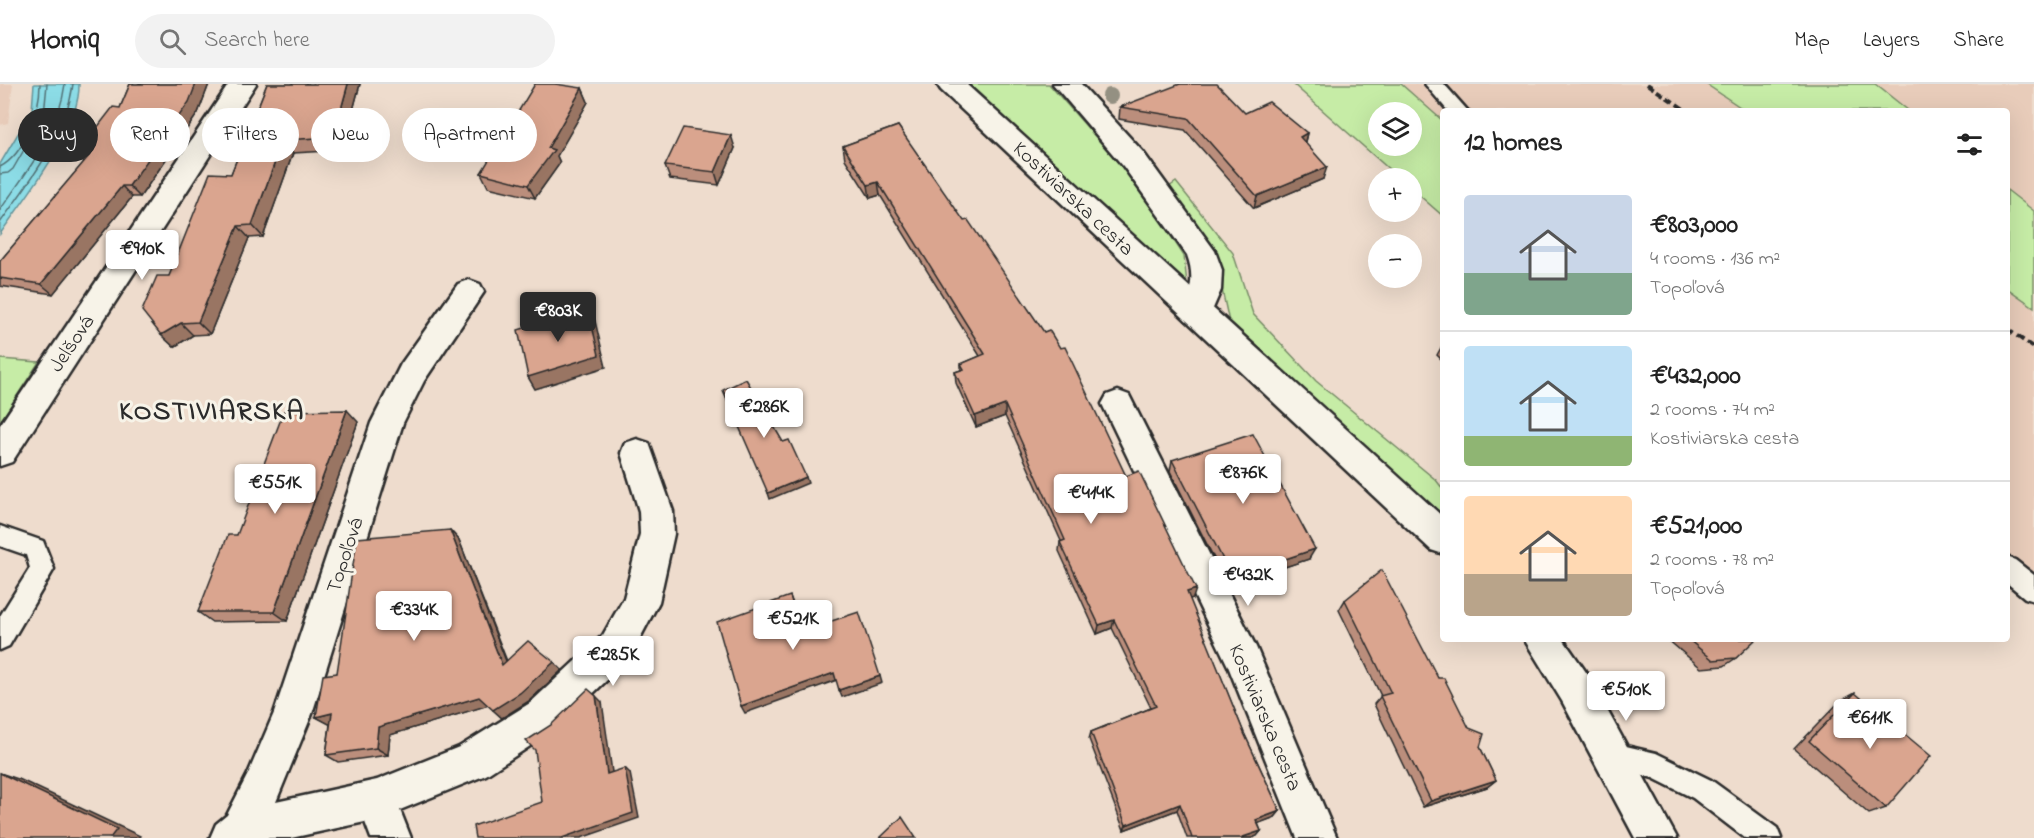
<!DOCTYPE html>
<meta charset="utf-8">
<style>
body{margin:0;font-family:"Indie Flower",sans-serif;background:#f2f2f2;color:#222;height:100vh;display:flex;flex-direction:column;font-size:22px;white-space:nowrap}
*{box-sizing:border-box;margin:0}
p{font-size:20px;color:#767676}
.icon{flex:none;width:33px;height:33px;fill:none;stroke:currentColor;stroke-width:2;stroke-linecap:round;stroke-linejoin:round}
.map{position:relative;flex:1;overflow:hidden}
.panel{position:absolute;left:1440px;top:24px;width:570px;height:534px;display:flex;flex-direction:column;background:#fff;border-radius:6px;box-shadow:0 6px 24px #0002}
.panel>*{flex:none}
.guide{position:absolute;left:18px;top:24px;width:570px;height:54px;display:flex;gap:12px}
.buttons{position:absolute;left:1368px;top:18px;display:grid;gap:12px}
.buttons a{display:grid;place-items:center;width:54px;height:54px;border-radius:50%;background:#fff;box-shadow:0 6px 24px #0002;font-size:30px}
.price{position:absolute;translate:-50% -51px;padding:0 14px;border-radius:6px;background:#fff;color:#222;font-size:20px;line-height:39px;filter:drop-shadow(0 2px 3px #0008)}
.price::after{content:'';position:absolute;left:50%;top:36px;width:18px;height:14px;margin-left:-9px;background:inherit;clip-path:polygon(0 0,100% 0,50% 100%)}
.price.on{background:#2b2b2b;color:#fff}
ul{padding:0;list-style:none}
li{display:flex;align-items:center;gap:18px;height:150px;padding:0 24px}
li+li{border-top:2px solid #e0e0e0}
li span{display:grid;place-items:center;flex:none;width:168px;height:120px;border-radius:6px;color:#555}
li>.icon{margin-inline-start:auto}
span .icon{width:72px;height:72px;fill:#fffc;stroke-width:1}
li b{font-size:26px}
h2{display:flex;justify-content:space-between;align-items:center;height:72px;padding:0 24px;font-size:26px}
.tag{padding:0 21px;border-radius:27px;background:#fff;box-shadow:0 6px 24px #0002;font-size:21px;line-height:54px}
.tag.on{background:#2b2b2b;color:#fff}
header{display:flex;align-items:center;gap:36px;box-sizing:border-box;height:84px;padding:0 30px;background:#fff;border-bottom:2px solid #e0e0e0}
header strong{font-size:28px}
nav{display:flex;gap:33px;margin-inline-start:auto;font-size:21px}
.search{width:420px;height:54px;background:#f2f2f2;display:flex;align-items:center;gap:15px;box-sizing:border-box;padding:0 21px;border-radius:33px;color:#767676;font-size:22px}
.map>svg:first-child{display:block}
.built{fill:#e8ccba}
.green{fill:#c6eca6;stroke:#788c68;stroke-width:1.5;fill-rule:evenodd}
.water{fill:#8cdce6;stroke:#65959b;stroke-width:1.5}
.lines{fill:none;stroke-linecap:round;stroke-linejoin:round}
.shore{stroke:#527276;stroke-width:1.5}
.lane-casing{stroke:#2b2b2b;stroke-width:5}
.street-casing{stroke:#2b2b2b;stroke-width:5}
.secondary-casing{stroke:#2b2b2b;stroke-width:5}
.lane{fill:#f7f3e8;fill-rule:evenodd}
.street{fill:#f7f3e8;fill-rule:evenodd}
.secondary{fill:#f7f3e8;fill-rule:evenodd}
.rail{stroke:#2b2b2b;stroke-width:4;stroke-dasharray:8 4;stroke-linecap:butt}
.tree{fill:#949082}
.wall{fill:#bb8e7b;stroke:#2b2b2b;stroke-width:1.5}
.shaded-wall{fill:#997464;stroke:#2b2b2b;stroke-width:1.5}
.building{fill:#daa58f;stroke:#2b2b2b;stroke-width:1.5}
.labels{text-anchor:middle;stroke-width:6;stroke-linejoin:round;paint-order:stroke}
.street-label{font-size:21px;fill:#2b2b2b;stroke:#f7f3e8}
.district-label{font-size:27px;font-weight:bold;letter-spacing:1.5px;fill:#2b2b2b;stroke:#f7f3e8}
</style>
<header>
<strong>Homiq</strong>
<div class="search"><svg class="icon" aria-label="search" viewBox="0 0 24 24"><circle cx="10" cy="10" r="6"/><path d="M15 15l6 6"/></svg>Search here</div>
<nav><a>Map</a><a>Layers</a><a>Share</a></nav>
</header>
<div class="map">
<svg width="2034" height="754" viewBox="0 0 2034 754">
<rect width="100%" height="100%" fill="#eedccd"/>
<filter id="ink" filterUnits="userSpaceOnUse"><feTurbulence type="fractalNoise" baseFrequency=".0167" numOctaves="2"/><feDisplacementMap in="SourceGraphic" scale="12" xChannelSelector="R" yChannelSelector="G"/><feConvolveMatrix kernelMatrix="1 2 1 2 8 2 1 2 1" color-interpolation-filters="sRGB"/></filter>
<g filter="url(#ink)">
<g class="built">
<path d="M0,0H13L8,39L0,41Z"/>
<path d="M1401,0H1706L1746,27H1443V37Z"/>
<path d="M1875,0H2034V127L2007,106V27H1909Z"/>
<path d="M2007,204L2034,223V501L2007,484Z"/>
</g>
<g class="green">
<path d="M969,0H1049L1137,100L1184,172L1187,200Z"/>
<path d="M1293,0H1401L1443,37V132L1412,105V94H1399ZM1378,28H1412V62H1378Z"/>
<path d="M1706,0H1875L1909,27H1746Z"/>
<path d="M1176,98L1233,169L1253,230L1316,297L1436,396L1443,405V433L1229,238L1215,173L1170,110L1169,103Z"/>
<path d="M2007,106L2034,127V223L2007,204Z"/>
<path d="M0,275L39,278L0,338Z"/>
</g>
<path class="water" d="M34,0H79C80,46 26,112 0,150V80L32,26Z"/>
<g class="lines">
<g class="shore">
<path d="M0,83C25,70 40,26 40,0"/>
<path d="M0,90L8,89L13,85L44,31L47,0"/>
<path d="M0,126C27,87 59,48 65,0"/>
<path d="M0,139C30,96 66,53 73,0"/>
</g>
<defs>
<g id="lane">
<path d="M1425,0H1444L1468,27H1448Z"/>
<path d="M0,442L43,457L54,485L9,562L0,566V532L30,484L26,471L0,462Z"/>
<path d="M2007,473L2015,476L2034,491V517L2025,514L2007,499Z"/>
<path d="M1613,659L1656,669L1711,696L1777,744L1781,754H1745L1693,714L1653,694L1604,681L1600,672L1604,663Z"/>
</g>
<g id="street">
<path d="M229,0H256L12,378L0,382V341Z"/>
<path d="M1053,0H1081L1143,68L1215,167L1222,186L1221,206L1208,236L1197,240L1186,236L1182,228C1191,207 1195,193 1187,171L1123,82Z"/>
<path d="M469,196L480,200L484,208L424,297L403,339L312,630L276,718L377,696L459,663L530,619L603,551L624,514L640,450L639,427L621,369L625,359L637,355L649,359L673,427L674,450L659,518L629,575L556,645L486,691L400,726L411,754H371L365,738L291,754H210L216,740L227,731L248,690L274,629L371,339L401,280L458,200Z"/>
<path d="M1118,307L1129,311L1256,563L1337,754H1297L1228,582L1102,320L1107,311Z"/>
</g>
<g id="secondary">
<path d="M937,0H966L1443,433V470L1431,466L941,6Z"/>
<path d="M1524,555H1563L1588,591L1677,754H1635L1562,617Z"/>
</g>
</defs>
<use href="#lane" class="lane-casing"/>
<use href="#street" class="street-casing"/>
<use href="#secondary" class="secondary-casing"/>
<use href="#lane" class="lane"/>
<use href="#street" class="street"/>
<use href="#secondary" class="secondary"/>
<g class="rail">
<path d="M1647,0L1687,27"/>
<path d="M2007,245L2034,264"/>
</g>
</g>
<circle class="tree" cx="1110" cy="12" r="8"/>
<g class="wall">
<path d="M130,0H209L198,29L140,113H132L53,210L0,202V177L84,78L76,71L120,24Z"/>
<path d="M267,0H360L344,60L330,61L328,67L293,69L263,153L249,154L210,250L193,251L174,263L161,251L169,192L231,90Z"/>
<path d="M582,4L588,18L557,72L560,79L535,114L488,103L481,89Z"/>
<path d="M1120,23L1245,29L1307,49L1305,58L1323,95L1254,124L1185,46L1119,35Z"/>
<path d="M898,42L1126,392L1193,514L1189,515L1244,649L1280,727L1275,733L1258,739L1261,747L1257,752L1252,754H1187L1177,726L1124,746L1089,655L1091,648L1151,624L1112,544L1097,550L1059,467L1060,458L1061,457L1005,332L976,343L956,299L955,288L961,286V280L980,272L880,111L870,114L845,75L843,62Z"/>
<path d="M735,64L719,101L670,95L665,82Z"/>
<path d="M1443,260V277L1437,271Z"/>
<path d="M358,338L287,537L212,538L198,528L237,451Z"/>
<path d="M1172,376L1309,475L1228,502L1170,387Z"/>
<path d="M450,446L459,456L507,577L562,586L529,617L502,634L488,621L390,651L388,671L338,678L326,671L330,640L316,633L337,589Z"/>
<path d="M1345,516L1438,594L1480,663L1496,696L1487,703L1423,723L1374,620L1381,612L1339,526Z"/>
<path d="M1667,555H1754L1736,574L1724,582L1701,584Z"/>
<path d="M1855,609L1886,724L1869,730L1794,665L1840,617Z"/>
</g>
<g class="shaded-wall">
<path d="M196,0H209L198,29L140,113L129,102Z"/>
<path d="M348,0H360L344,60L335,47Z"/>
<path d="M582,4L588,18L557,72L560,79L535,114L528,101L548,64Z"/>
<path d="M321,48L330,61L328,67L318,54Z"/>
<path d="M1307,49L1304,61L1300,53Z"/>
<path d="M731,51L735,64L719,101L715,88Z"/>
<path d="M283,56L293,69L263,153L252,141Z"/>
<path d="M1327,83L1323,95L1254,124L1257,112Z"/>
<path d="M878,98L880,111L870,114L868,101Z"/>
<path d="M122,102L132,113L53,210L41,200Z"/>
<path d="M238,142L249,154L210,250L198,238Z"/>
<path d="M588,225L595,237L606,283L535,305L528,293Z"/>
<path d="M181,239L193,251L174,263L161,251Z"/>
<path d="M1005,321V332L976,343L975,332Z"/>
<path d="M347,326L358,338L287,537L274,528Z"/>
<path d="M806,393L808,399L770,415L768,409Z"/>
<path d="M450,446L459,456L511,590L502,581Z"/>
<path d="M1315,465L1309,475L1228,502L1232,493Z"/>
<path d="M1196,505L1193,514L1184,517L1187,508Z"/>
<path d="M790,512L793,520L804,555L801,547Z"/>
<path d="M1114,536L1112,544L1097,550L1099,541Z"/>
<path d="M554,578L562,586L529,617L502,634L493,626Z"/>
<path d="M834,589L837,596L745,629L741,622Z"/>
<path d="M880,592L882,599L842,613L839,606Z"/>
<path d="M596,612L602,618L613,695L607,690Z"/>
<path d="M479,613L489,621L390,651L388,671L376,664L378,643Z"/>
<path d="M332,629L344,637L329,640L316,633Z"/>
<path d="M625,684L630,689L639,734L581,754H562Z"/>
<path d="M0,689L21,696L140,752L138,754H110Z"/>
<path d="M1496,696L1487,703L1423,723L1431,717Z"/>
<path d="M1180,720L1177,726L1124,746L1126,741Z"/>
<path d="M1280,727L1275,733L1252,742L1256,736Z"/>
<path d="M1261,747L1257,752L1252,754H1240Z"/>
</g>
<g class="building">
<path d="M130,0H196L189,18L129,102H122L41,200L0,194V177L89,72L76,71L113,23L120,24Z"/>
<path d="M267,0H348L335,47L321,48L318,54L283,56L252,141L238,142L198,238L181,239L161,251L142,227L157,192H169L210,89L231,90Z"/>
<path d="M535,0H555L582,4L548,64L554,66L528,101L481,89Z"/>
<path d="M1180,0H1217L1245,29L1269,18L1307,49L1300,53L1327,83L1257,112L1188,34L1120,23Z"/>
<path d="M898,42L964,137L968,136L1044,248L1049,246L1060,264L1065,263L1126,392L1139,387L1196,505L1187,508L1244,649L1280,727L1256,736L1261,747L1240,754H1192L1180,720L1126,741L1091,648L1156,622L1114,536L1099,541L1060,458L1065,456L1005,321L975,332L955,288L964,285L961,280L985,270L878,98L868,101L843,62Z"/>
<path d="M683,44L731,51L715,88L665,82Z"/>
<path d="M588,225L599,271L528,293L518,246Z"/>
<path d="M746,295L783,358L789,356L806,393L768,409L723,306Z"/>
<path d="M347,326L274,528H198L228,451H237L284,327Z"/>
<path d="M1253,350L1315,465L1232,493L1172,376Z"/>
<path d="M450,446L502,581L528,557L554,578L520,609L493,626L479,613L378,643L376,664L326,671L332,629L316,633L323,591L337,589L357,454Z"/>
<path d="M1382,486L1438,594H1444L1469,644L1484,650L1480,663L1496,696L1431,717L1380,612L1391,609L1345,516Z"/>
<path d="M790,512L801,547L859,528L880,592L839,606L834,589L741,622L717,538Z"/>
<path d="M1688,555H1754L1755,556L1736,574L1713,576Z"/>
<path d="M588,605L596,612L607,690L625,684L633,729L562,754H475L473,742L542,718L535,666L526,657L551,641Z"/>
<path d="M1855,609L1931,672L1886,724L1809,657Z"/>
<path d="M0,689L117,745L110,754H0Z"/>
<path d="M902,733L916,754H880Z"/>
</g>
</g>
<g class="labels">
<g class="street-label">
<text transform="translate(1074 114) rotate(43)" y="7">Kostiviarska cesta</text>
<text transform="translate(71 259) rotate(-56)" y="7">Jelšová</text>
<text transform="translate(344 471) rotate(-72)" y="7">Topoľová</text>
<text transform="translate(1266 633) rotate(67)" y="7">Kostiviarska cesta</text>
</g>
<g class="district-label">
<text x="212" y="335">KOSTIVIARSKA</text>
</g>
</g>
</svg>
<div class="buttons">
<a><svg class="icon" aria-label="layers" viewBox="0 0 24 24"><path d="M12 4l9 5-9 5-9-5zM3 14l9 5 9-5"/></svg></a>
<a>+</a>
<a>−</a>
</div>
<b class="price" style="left:142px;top:197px">€910K</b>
<b class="price on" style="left:558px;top:259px">€803K</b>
<b class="price" style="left:764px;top:355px">€286K</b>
<b class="price" style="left:1243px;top:421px">€876K</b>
<b class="price" style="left:275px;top:431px">€551K</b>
<b class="price" style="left:1091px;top:441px">€414K</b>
<b class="price" style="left:1248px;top:523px">€432K</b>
<b class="price" style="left:414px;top:558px">€334K</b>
<b class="price" style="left:793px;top:567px">€521K</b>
<b class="price" style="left:613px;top:603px">€285K</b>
<b class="price" style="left:1626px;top:638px">€510K</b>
<b class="price" style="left:1870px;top:666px">€611K</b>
<div class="guide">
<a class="tag on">Buy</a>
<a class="tag">Rent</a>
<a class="tag">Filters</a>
<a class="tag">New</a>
<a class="tag">Apartment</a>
</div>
<section class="panel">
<h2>12 homes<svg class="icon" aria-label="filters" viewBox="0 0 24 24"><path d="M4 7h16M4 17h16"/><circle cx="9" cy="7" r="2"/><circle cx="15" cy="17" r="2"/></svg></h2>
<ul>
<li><span style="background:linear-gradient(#c9d6e8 65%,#7fa58c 0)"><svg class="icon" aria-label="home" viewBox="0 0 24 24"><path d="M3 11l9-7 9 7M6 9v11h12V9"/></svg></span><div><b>€803,000</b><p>4 rooms · 136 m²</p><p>Topoľová</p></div></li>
<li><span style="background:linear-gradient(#bfe0f5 75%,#8fb573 0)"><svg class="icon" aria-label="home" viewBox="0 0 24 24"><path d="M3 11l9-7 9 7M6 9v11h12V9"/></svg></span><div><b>€432,000</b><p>2 rooms · 74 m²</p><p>Kostiviarska cesta</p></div></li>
<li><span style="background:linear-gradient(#ffd9b3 65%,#b9a48a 0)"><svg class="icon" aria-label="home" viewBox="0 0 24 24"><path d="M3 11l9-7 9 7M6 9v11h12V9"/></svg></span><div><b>€521,000</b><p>2 rooms · 78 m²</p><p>Topoľová</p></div></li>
</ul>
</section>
</div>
